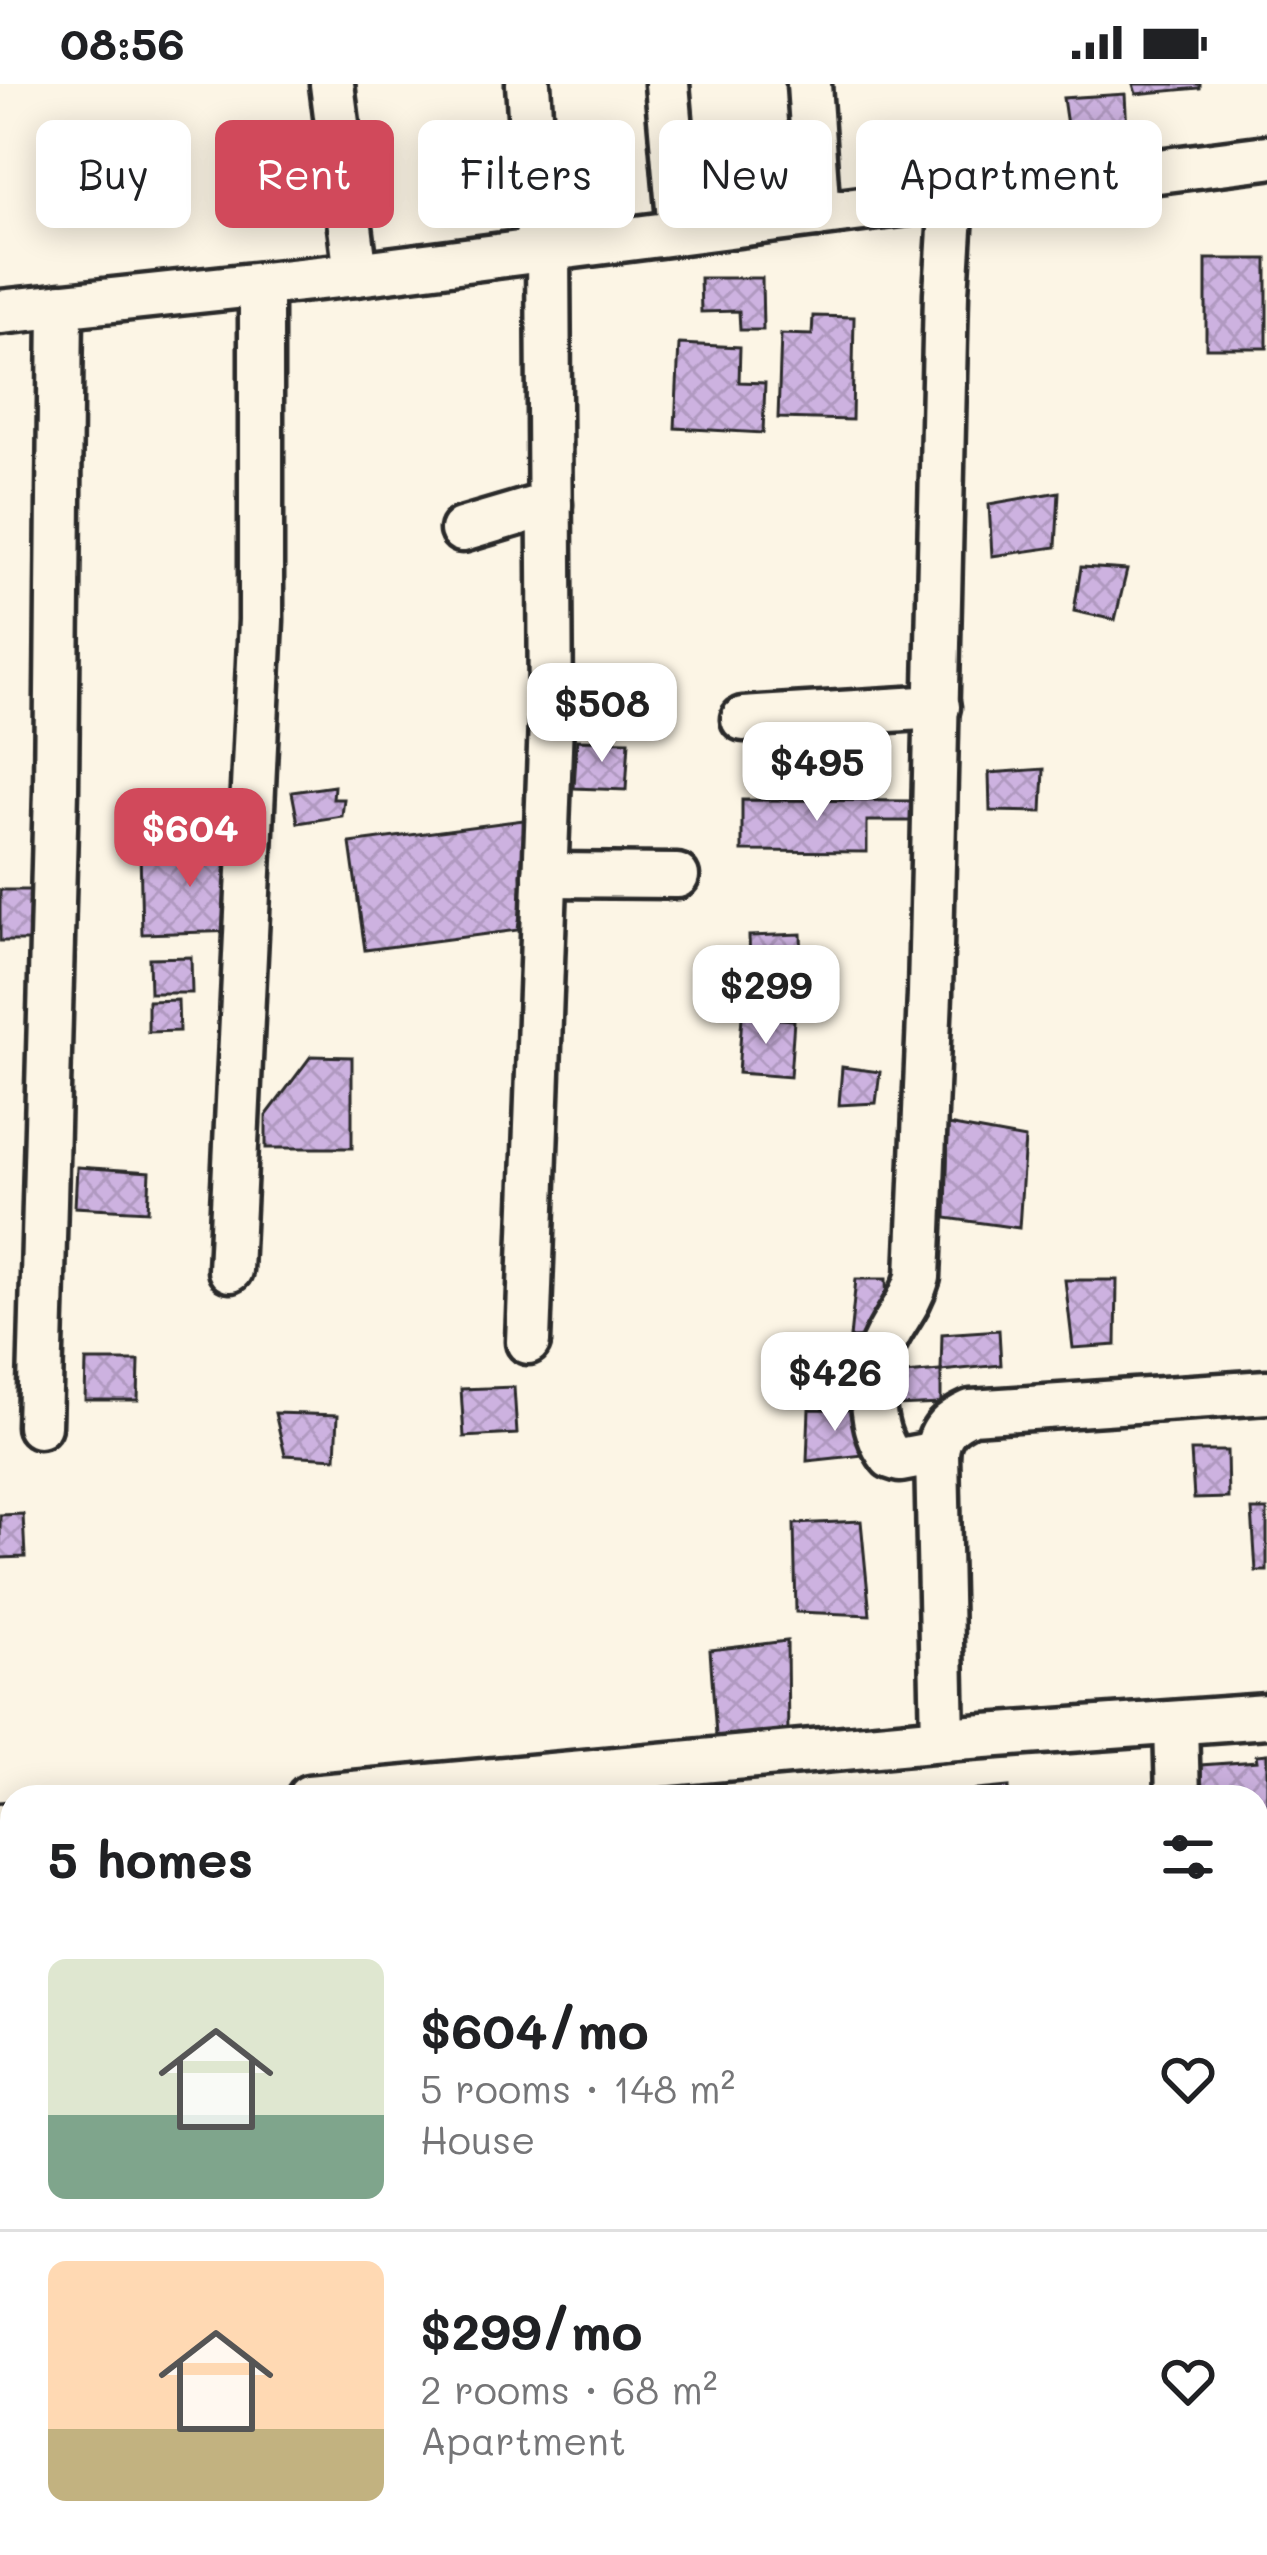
<!DOCTYPE html>
<meta charset="utf-8">
<style>
body{margin:0;font-family:Mali,sans-serif;background:#f6f6f6;color:#202124;height:100vh;display:flex;flex-direction:column;font-size:45px;white-space:nowrap}
*{box-sizing:border-box;margin:0}
p{font-size:39px;color:#757577}
.icon{flex:none;width:66px;height:66px;fill:none;stroke:currentColor;stroke-width:2;stroke-linecap:round;stroke-linejoin:round}
.map{position:relative;flex:1;overflow:hidden}
.side{position:absolute;left:0px;top:1701px;width:1269px;height:771px;display:flex;flex-direction:column;background:#fff;border-radius:36px 36px 0 0;box-shadow:0 6px 30px #0003}
.side>*{flex:none}
.top-card{position:absolute;left:36px;top:36px;width:1197px;height:108px;display:flex;gap:24px}
.price{position:absolute;translate:-50% -102px;padding:0 27px;border-radius:24px;background:#fff;color:#222;font-size:39px;line-height:78px;filter:drop-shadow(0 3px 6px #0008)}
.price::after{content:'';position:absolute;left:50%;top:72px;width:36px;height:27px;margin-left:-18px;background:inherit;clip-path:polygon(0 0,100% 0,50% 100%)}
.price.current{background:#d1495b;color:#fff}
ul{padding:0;list-style:none}
li{display:flex;align-items:center;gap:36px;height:300px;padding:0 48px}
li+li{border-top:3px solid #e0e0e0}
li span{display:grid;place-items:center;flex:none;width:336px;height:240px;border-radius:18px;color:#555}
li>.icon{margin-inline-start:auto}
span .icon{width:144px;height:144px;fill:#fffc;stroke-width:1}
li b{font-size:51px}
h2{display:flex;justify-content:space-between;align-items:center;height:144px;padding:0 48px;font-size:51px}
.tag{padding:0 42px;border-radius:18px;background:#fff;box-shadow:0 6px 30px #0003;font-size:42px;line-height:108px}
.tag.current{background:#d1495b;color:#fff}
.status{display:flex;justify-content:space-between;align-items:center;height:84px;padding:0 60px;background:#fff;direction:ltr}
.status svg{height:33px;fill:currentColor}
.map>svg:first-child{display:block}
.building{fill:url(#building-cross-hatch);stroke:#2b2b2b;stroke-width:3}
.lines{fill:none;stroke-linecap:round;stroke-linejoin:round}
.minor-casing{stroke:#2b2b2b;stroke-width:51}
.minor{stroke:#fcf5e5;stroke-width:42}
</style>
<div class="status"><b>08:56</b><svg viewBox="0 0 49 12"><path d="M0 12V9h3v3zM5 12V6h3v6zM10 12V3h3v9zM15 12V0h3v12zM26 1h20v11H26zM47 4h2v5h-2z"/></svg></div>
<div class="map">
<svg width="1267" height="2471" viewBox="0 0 1267 2471">
<defs>
<pattern id="building-cross-hatch" width="8" height="8" patternUnits="userSpaceOnUse" patternTransform="scale(3)"><rect width="8" height="8" fill="#cdb2e0"/><path d="M0 0l8 8M0 8l8-8" fill="none" stroke="#b099c0"/></pattern>
</defs>
<rect width="100%" height="100%" fill="#fcf5e5"/>
<filter id="ink" filterUnits="userSpaceOnUse"><feTurbulence type="fractalNoise" baseFrequency=".00833" numOctaves="2"/><feDisplacementMap in="SourceGraphic" scale="24" xChannelSelector="R" yChannelSelector="G"/><feConvolveMatrix kernelMatrix="1 2 1 2 8 2 1 2 1" color-interpolation-filters="sRGB"/></filter>
<g filter="url(#ink)">
<g class="building">
<path d="M1133,0H1200V4L1136,10Z"/>
<path d="M1125,10L1128,65L1071,69L1063,14Z"/>
<rect x="1206" y="175" width="61" height="89"/>
<path d="M700,194H762L763,246H740L739,227L701,228Z"/>
<path d="M813,232L854,233L852,336L778,334L781,250L812,251Z"/>
<path d="M679,260L740,263L739,298L765,299L763,349L675,344Z"/>
<path d="M1059,408L1056,463L992,472L989,420Z"/>
<path d="M1081,483L1127,486L1115,536L1074,527Z"/>
<path d="M577,656L629,657L626,706L574,704Z"/>
<path d="M1044,685L1042,728L990,727L989,689Z"/>
<path d="M334,702L333,715H344L342,732L298,739L292,708Z"/>
<path d="M742,716L921,717L915,737H867V768L742,767Z"/>
<path d="M531,735L518,846L365,866L350,759Z"/>
<path d="M237,763L239,847L142,850L140,766Z"/>
<path d="M0,806H38L32,857H0Z"/>
<path d="M801,850L803,898L751,900L749,852Z"/>
<path d="M191,873L192,909H150L149,874Z"/>
<path d="M178,916L179,947L148,948V917Z"/>
<path d="M742,932L794,936L790,993L738,989Z"/>
<path d="M311,972L352,973V1064H266V1032Z"/>
<path d="M842,983L880,988L876,1019L839,1021Z"/>
<path d="M948,1041L1025,1055L1019,1144L946,1134Z"/>
<path d="M77,1083L150,1088L148,1127L75,1123Z"/>
<path d="M856,1195H886L888,1252L850,1254Z"/>
<path d="M1065,1196H1117L1116,1261L1073,1264Z"/>
<path d="M999,1246L1001,1281L941,1287L942,1250Z"/>
<path d="M86,1277H139L138,1316H85Z"/>
<path d="M941,1287V1320L896,1322L892,1291Z"/>
<path d="M514,1303L517,1350L464,1353L461,1305Z"/>
<path d="M809,1325L861,1326L864,1371L807,1377Z"/>
<path d="M275,1329L338,1331L336,1374L285,1371Z"/>
<path d="M1191,1367H1227L1228,1414L1194,1415Z"/>
<path d="M1252,1426H1267V1487H1256Z"/>
<path d="M23,1430L25,1473L0,1474V1431Z"/>
<path d="M861,1437L870,1531L796,1528L794,1440Z"/>
<path d="M787,1557L788,1657L717,1665L710,1566Z"/>
<path d="M1267,1670V1758L1261,1759L1257,1713H1202L1201,1681L1257,1677L1256,1671Z"/>
<path d="M1009,1703V1713H956V1708Z"/>
<path d="M1267,2003V2028L1257,2029V2004Z"/>
<path d="M1257,2285H1267V2320L1257,2321Z"/>
<path d="M4,2286H12V2324H7Z"/>
<path d="M12,2431V2460H44L45,2471H0V2432Z"/>
<path d="M59,2460H98L99,2464L60,2469Z"/>
<rect x="110" y="2460" width="41" height="11"/>
</g>
<g class="lines">
<defs>
<g id="minor">
<path d="M332,0L356,190"/>
<path d="M528,0L539,166"/>
<path d="M667,0L680,147"/>
<path d="M809,0L818,131"/>
<path d="M0,228L356,190L1267,73"/>
<path d="M462,446L550,420"/>
<path d="M743,635L938,623"/>
<path d="M545,791L677,792"/>
<path d="M230,1186L261,536V202"/>
<path d="M528,1258L551,637L548,164"/>
<path d="M39,1342L56,706L61,221"/>
<path d="M937,1369C939,1346 951,1337 971,1328L1267,1308"/>
<path d="M1176,1641L1178,1713"/>
<path d="M943,1655L937,1369L900,1376L891,1373C869,1345 868,1292 883,1261C894,1236 910,1221 918,1193L930,910L946,209L952,114"/>
<path d="M309,1713L943,1655L1267,1632"/>
<path d="M0,1742L12,1741"/>
</g>
</defs>
<use href="#minor" class="minor-casing"/>
<use href="#minor" class="minor"/>
</g>
</g>
</svg>
<b class="price" style="left:602px;top:681px">$508</b>
<b class="price" style="left:817px;top:740px">$495</b>
<b class="price current" style="left:190px;top:806px">$604</b>
<b class="price" style="left:766px;top:963px">$299</b>
<b class="price" style="left:835px;top:1350px">$426</b>
<div class="top-card">
<a class="tag">Buy</a>
<a class="tag current">Rent</a>
<a class="tag">Filters</a>
<a class="tag">New</a>
<a class="tag">Apartment</a>
</div>
<section class="side">
<h2>5 homes<svg class="icon" aria-label="filters" viewBox="0 0 24 24"><path d="M4 7h16M4 17h16"/><circle cx="9" cy="7" r="2"/><circle cx="15" cy="17" r="2"/></svg></h2>
<ul>
<li><span style="background:linear-gradient(#dfe7d0 65%,#7fa58c 0)"><svg class="icon" aria-label="home" viewBox="0 0 24 24"><path d="M3 11l9-7 9 7M6 9v11h12V9"/></svg></span><div><b>$604/mo</b><p>5 rooms · 148 m²</p><p>House</p></div><svg class="icon" aria-label="heart" viewBox="0 0 24 24"><path d="M12 20l-8-8c-3-5 5-10 8-4 3-6 11-1 8 4z"/></svg></li>
<li><span style="background:linear-gradient(#ffd9b3 70%,#c2b280 0)"><svg class="icon" aria-label="home" viewBox="0 0 24 24"><path d="M3 11l9-7 9 7M6 9v11h12V9"/></svg></span><div><b>$299/mo</b><p>2 rooms · 68 m²</p><p>Apartment</p></div><svg class="icon" aria-label="heart" viewBox="0 0 24 24"><path d="M12 20l-8-8c-3-5 5-10 8-4 3-6 11-1 8 4z"/></svg></li>
</ul>
</section>
</div>
